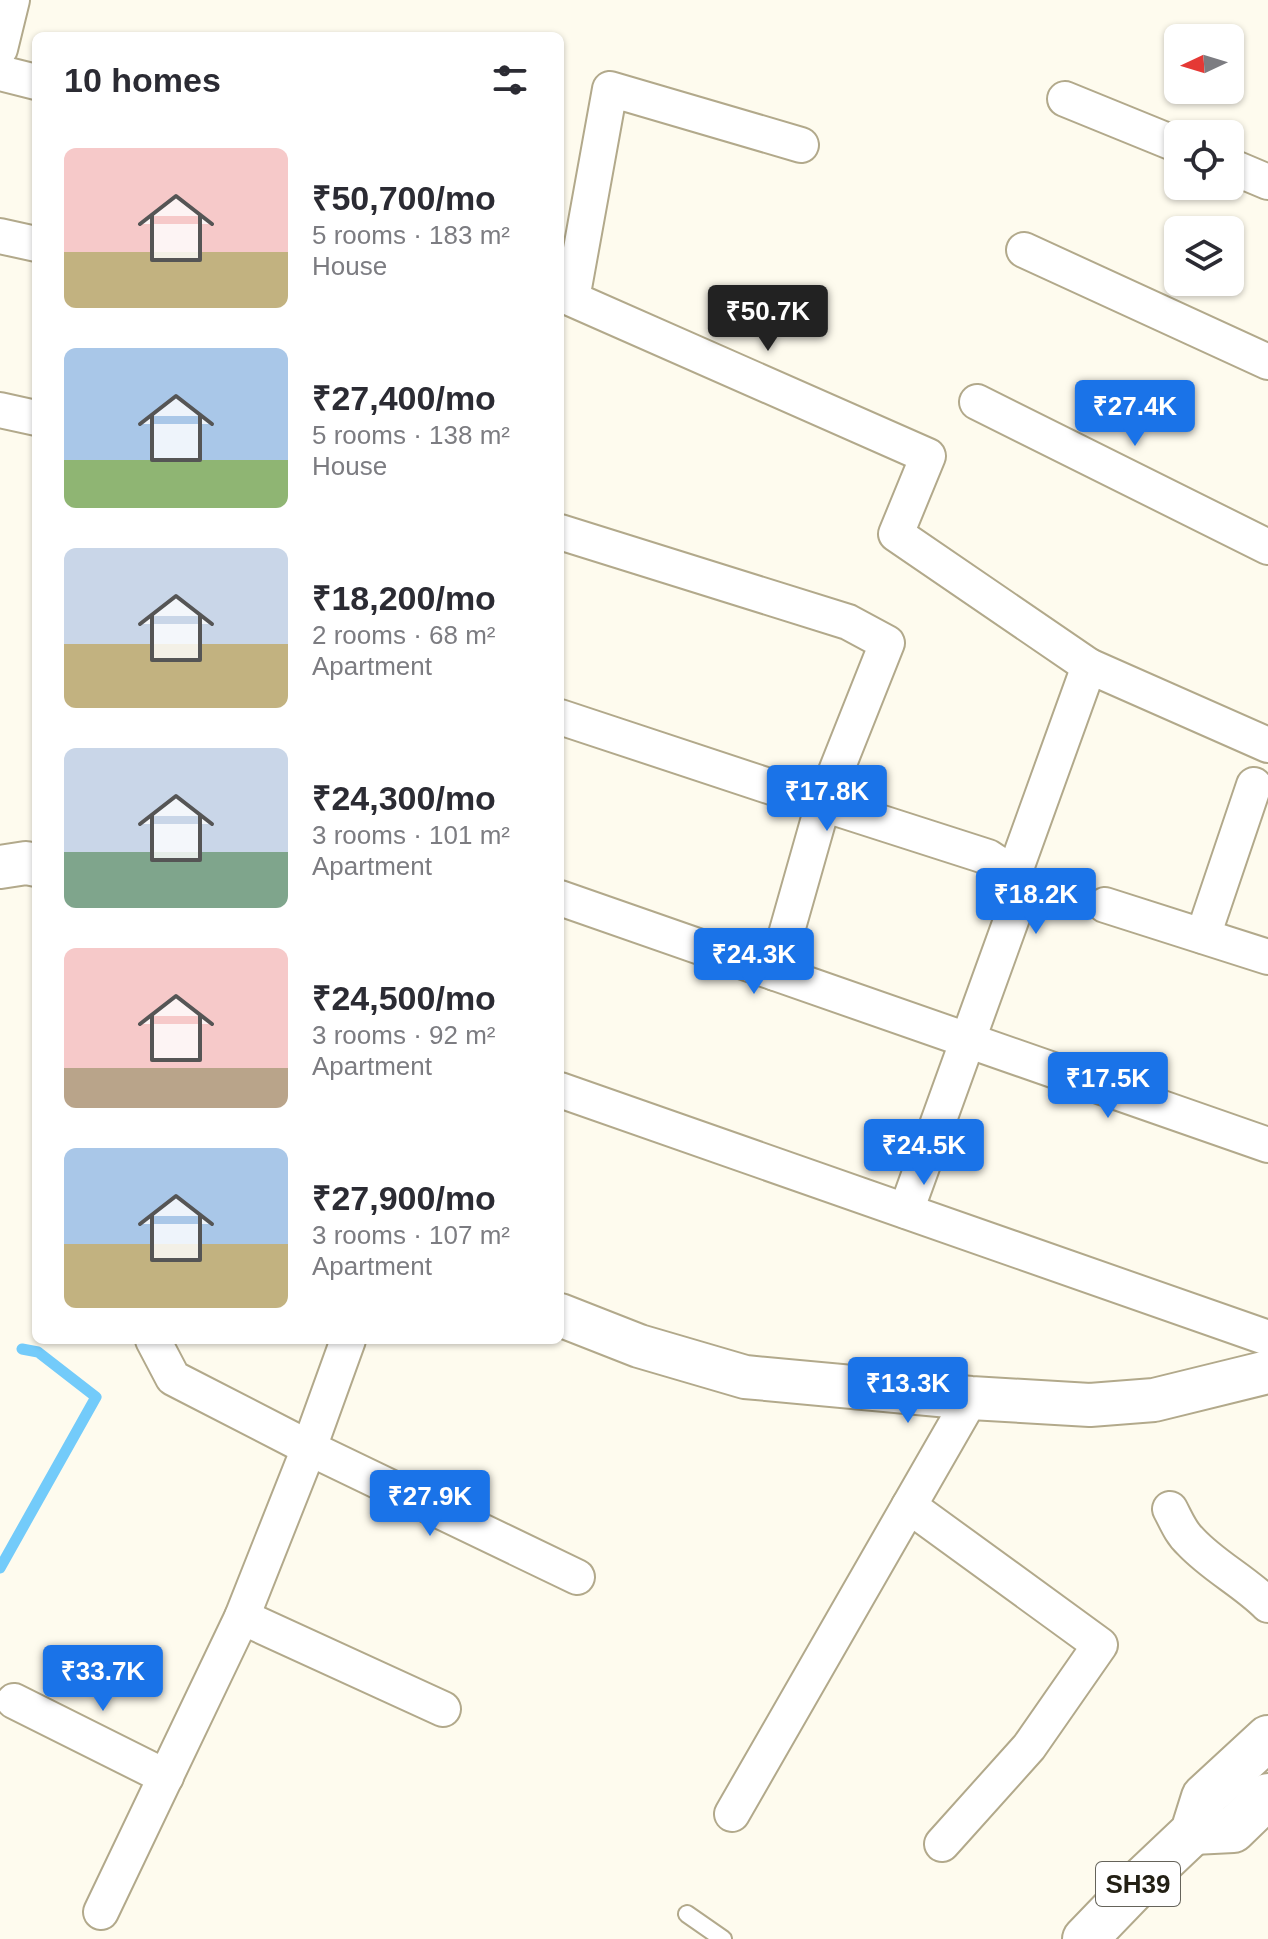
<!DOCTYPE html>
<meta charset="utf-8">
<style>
body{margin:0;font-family:Arial,sans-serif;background:#f7f7f7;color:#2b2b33;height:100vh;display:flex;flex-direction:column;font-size:30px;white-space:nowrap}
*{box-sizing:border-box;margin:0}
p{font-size:26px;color:#7c7c81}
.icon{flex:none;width:44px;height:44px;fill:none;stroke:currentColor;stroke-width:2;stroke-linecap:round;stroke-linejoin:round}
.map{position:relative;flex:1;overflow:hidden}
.details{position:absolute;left:32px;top:32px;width:532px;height:1312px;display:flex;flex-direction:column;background:#fff;border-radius:12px;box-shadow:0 2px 6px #0004}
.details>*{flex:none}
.needle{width:52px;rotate:266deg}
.buttons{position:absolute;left:1164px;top:24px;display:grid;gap:16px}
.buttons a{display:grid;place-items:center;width:80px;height:80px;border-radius:12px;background:#fff;box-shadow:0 2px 6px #0004;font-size:40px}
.price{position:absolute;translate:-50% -68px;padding:0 18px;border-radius:8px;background:#1a73e8;color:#fff;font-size:26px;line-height:52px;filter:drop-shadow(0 2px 4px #0008)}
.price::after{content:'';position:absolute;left:50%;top:48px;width:24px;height:18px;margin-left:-12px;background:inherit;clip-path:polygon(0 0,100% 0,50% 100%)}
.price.on{background:#222;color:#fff}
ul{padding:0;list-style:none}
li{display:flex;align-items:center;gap:24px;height:200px;padding:0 32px}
li span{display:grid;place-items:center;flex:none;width:224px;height:160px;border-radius:12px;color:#555}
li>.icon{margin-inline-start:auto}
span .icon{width:96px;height:96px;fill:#fffc;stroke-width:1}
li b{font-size:34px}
h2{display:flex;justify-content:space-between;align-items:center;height:96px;padding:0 32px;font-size:34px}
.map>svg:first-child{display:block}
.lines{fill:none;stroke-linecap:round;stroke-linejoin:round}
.stream{stroke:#73cbfa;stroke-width:11}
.service-casing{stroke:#b2a98b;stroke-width:20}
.minor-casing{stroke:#b2a98b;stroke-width:38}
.tertiary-casing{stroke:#b2a98b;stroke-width:46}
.primary-casing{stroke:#b2a98b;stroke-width:48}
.service{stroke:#fff;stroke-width:16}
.minor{stroke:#fff;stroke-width:34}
.tertiary{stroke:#fff;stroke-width:42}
.primary{stroke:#fff;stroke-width:44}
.labels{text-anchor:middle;stroke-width:6;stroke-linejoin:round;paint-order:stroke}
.shield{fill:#fff;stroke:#65635a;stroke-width:2}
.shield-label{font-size:26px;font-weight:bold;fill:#232014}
</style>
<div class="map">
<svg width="1268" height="1939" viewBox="0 0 1268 1939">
<rect width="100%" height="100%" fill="#fefbee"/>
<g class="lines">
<path class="stream" d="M0,1568L96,1397L38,1352L22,1349"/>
<defs>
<path id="service" d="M687,1914L723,1939"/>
<g id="minor">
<path d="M0,49L12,0"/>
<path d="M0,73L36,82"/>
<path d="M1065,99L1178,145"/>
<path d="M801,145L610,89L572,299L928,456L896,534L1089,666"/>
<path d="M1230,166L1268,182"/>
<path d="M0,236L36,244"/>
<path d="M1024,250L1268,362"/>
<path d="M977,402L1268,547"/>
<path d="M0,410L36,418"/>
<path d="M560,532L848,622L887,643L823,804L560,717"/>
<path d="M1014,874L1089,666L1268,745"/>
<path d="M560,898L1268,1145"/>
<path d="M1105,905L1268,957"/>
<path d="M1203,936L1254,785"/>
<path d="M775,973L823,804L988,857L1014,874L1013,915L906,1211"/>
<path d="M560,1090L1268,1338"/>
<path d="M153,1340L173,1378L309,1448L577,1577"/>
<path d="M909,1506L1100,1645L1029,1747L942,1844"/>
<path d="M1170,1509C1176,1520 1181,1533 1190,1541C1213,1566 1244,1581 1268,1605"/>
<path d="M242,1617L443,1709"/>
<path d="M14,1701L166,1777"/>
<path d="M732,1814L971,1398"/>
<path d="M101,1912L242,1617L309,1448L348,1340"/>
</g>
<g id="tertiary">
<path d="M0,867L26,863L36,865"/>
<path d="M560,1315L639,1346L745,1377L971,1398L1090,1405L1154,1400L1268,1372"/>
</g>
<g id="primary">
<path d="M1193,1832L1233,1830L1268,1796"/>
<path d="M1085,1939L1137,1885L1193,1832L1204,1797L1268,1738"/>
</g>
</defs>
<use href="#service" class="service-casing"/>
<use href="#minor" class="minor-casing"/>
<use href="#tertiary" class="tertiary-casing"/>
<use href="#primary" class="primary-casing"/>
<use href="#service" class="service"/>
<use href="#minor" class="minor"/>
<use href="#tertiary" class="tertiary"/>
<use href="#primary" class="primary"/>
</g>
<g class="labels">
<rect class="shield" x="1096" y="1862" width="84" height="44" rx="6"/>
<g class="shield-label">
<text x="1138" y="1893">SH39</text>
</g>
</g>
</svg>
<div class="buttons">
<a><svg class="needle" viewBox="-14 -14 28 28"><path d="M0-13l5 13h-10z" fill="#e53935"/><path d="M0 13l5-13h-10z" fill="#7c7c81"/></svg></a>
<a><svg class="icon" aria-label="locate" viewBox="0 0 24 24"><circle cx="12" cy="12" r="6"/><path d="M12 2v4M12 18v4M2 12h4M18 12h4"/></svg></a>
<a><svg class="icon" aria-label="layers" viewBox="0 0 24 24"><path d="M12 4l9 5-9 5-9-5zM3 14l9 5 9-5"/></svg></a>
</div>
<b class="price on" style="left:768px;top:353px">₹50.7K</b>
<b class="price" style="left:1135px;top:448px">₹27.4K</b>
<b class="price" style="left:827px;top:833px">₹17.8K</b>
<b class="price" style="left:1036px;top:936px">₹18.2K</b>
<b class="price" style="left:754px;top:996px">₹24.3K</b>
<b class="price" style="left:1108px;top:1120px">₹17.5K</b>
<b class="price" style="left:924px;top:1187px">₹24.5K</b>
<b class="price" style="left:908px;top:1425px">₹13.3K</b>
<b class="price" style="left:430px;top:1538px">₹27.9K</b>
<b class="price" style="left:103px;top:1713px">₹33.7K</b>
<section class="details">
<h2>10 homes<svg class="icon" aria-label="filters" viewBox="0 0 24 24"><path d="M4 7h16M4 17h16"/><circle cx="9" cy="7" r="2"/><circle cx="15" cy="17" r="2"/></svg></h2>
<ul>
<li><span style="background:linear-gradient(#f6c9c9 65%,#c2b280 0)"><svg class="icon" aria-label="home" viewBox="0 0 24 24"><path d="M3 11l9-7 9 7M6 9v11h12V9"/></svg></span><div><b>₹50,700/mo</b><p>5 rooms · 183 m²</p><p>House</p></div></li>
<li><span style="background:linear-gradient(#a9c7e8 70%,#8fb573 0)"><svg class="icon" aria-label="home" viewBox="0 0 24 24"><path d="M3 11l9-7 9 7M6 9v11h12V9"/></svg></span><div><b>₹27,400/mo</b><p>5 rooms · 138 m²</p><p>House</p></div></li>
<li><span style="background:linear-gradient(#c9d6e8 60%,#c2b280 0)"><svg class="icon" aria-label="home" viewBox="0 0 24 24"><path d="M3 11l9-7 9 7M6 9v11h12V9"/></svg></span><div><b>₹18,200/mo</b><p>2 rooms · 68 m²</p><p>Apartment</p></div></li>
<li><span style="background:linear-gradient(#c9d6e8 65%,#7fa58c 0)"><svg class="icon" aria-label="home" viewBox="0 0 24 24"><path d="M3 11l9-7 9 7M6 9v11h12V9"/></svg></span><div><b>₹24,300/mo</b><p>3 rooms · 101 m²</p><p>Apartment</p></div></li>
<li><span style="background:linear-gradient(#f6c9c9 75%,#b9a48a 0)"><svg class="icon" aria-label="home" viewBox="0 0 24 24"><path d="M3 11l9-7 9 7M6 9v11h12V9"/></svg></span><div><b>₹24,500/mo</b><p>3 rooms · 92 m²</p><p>Apartment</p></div></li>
<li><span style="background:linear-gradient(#a9c7e8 60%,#c2b280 0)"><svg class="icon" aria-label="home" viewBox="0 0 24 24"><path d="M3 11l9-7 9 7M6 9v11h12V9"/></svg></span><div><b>₹27,900/mo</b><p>3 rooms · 107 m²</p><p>Apartment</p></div></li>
</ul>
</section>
</div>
